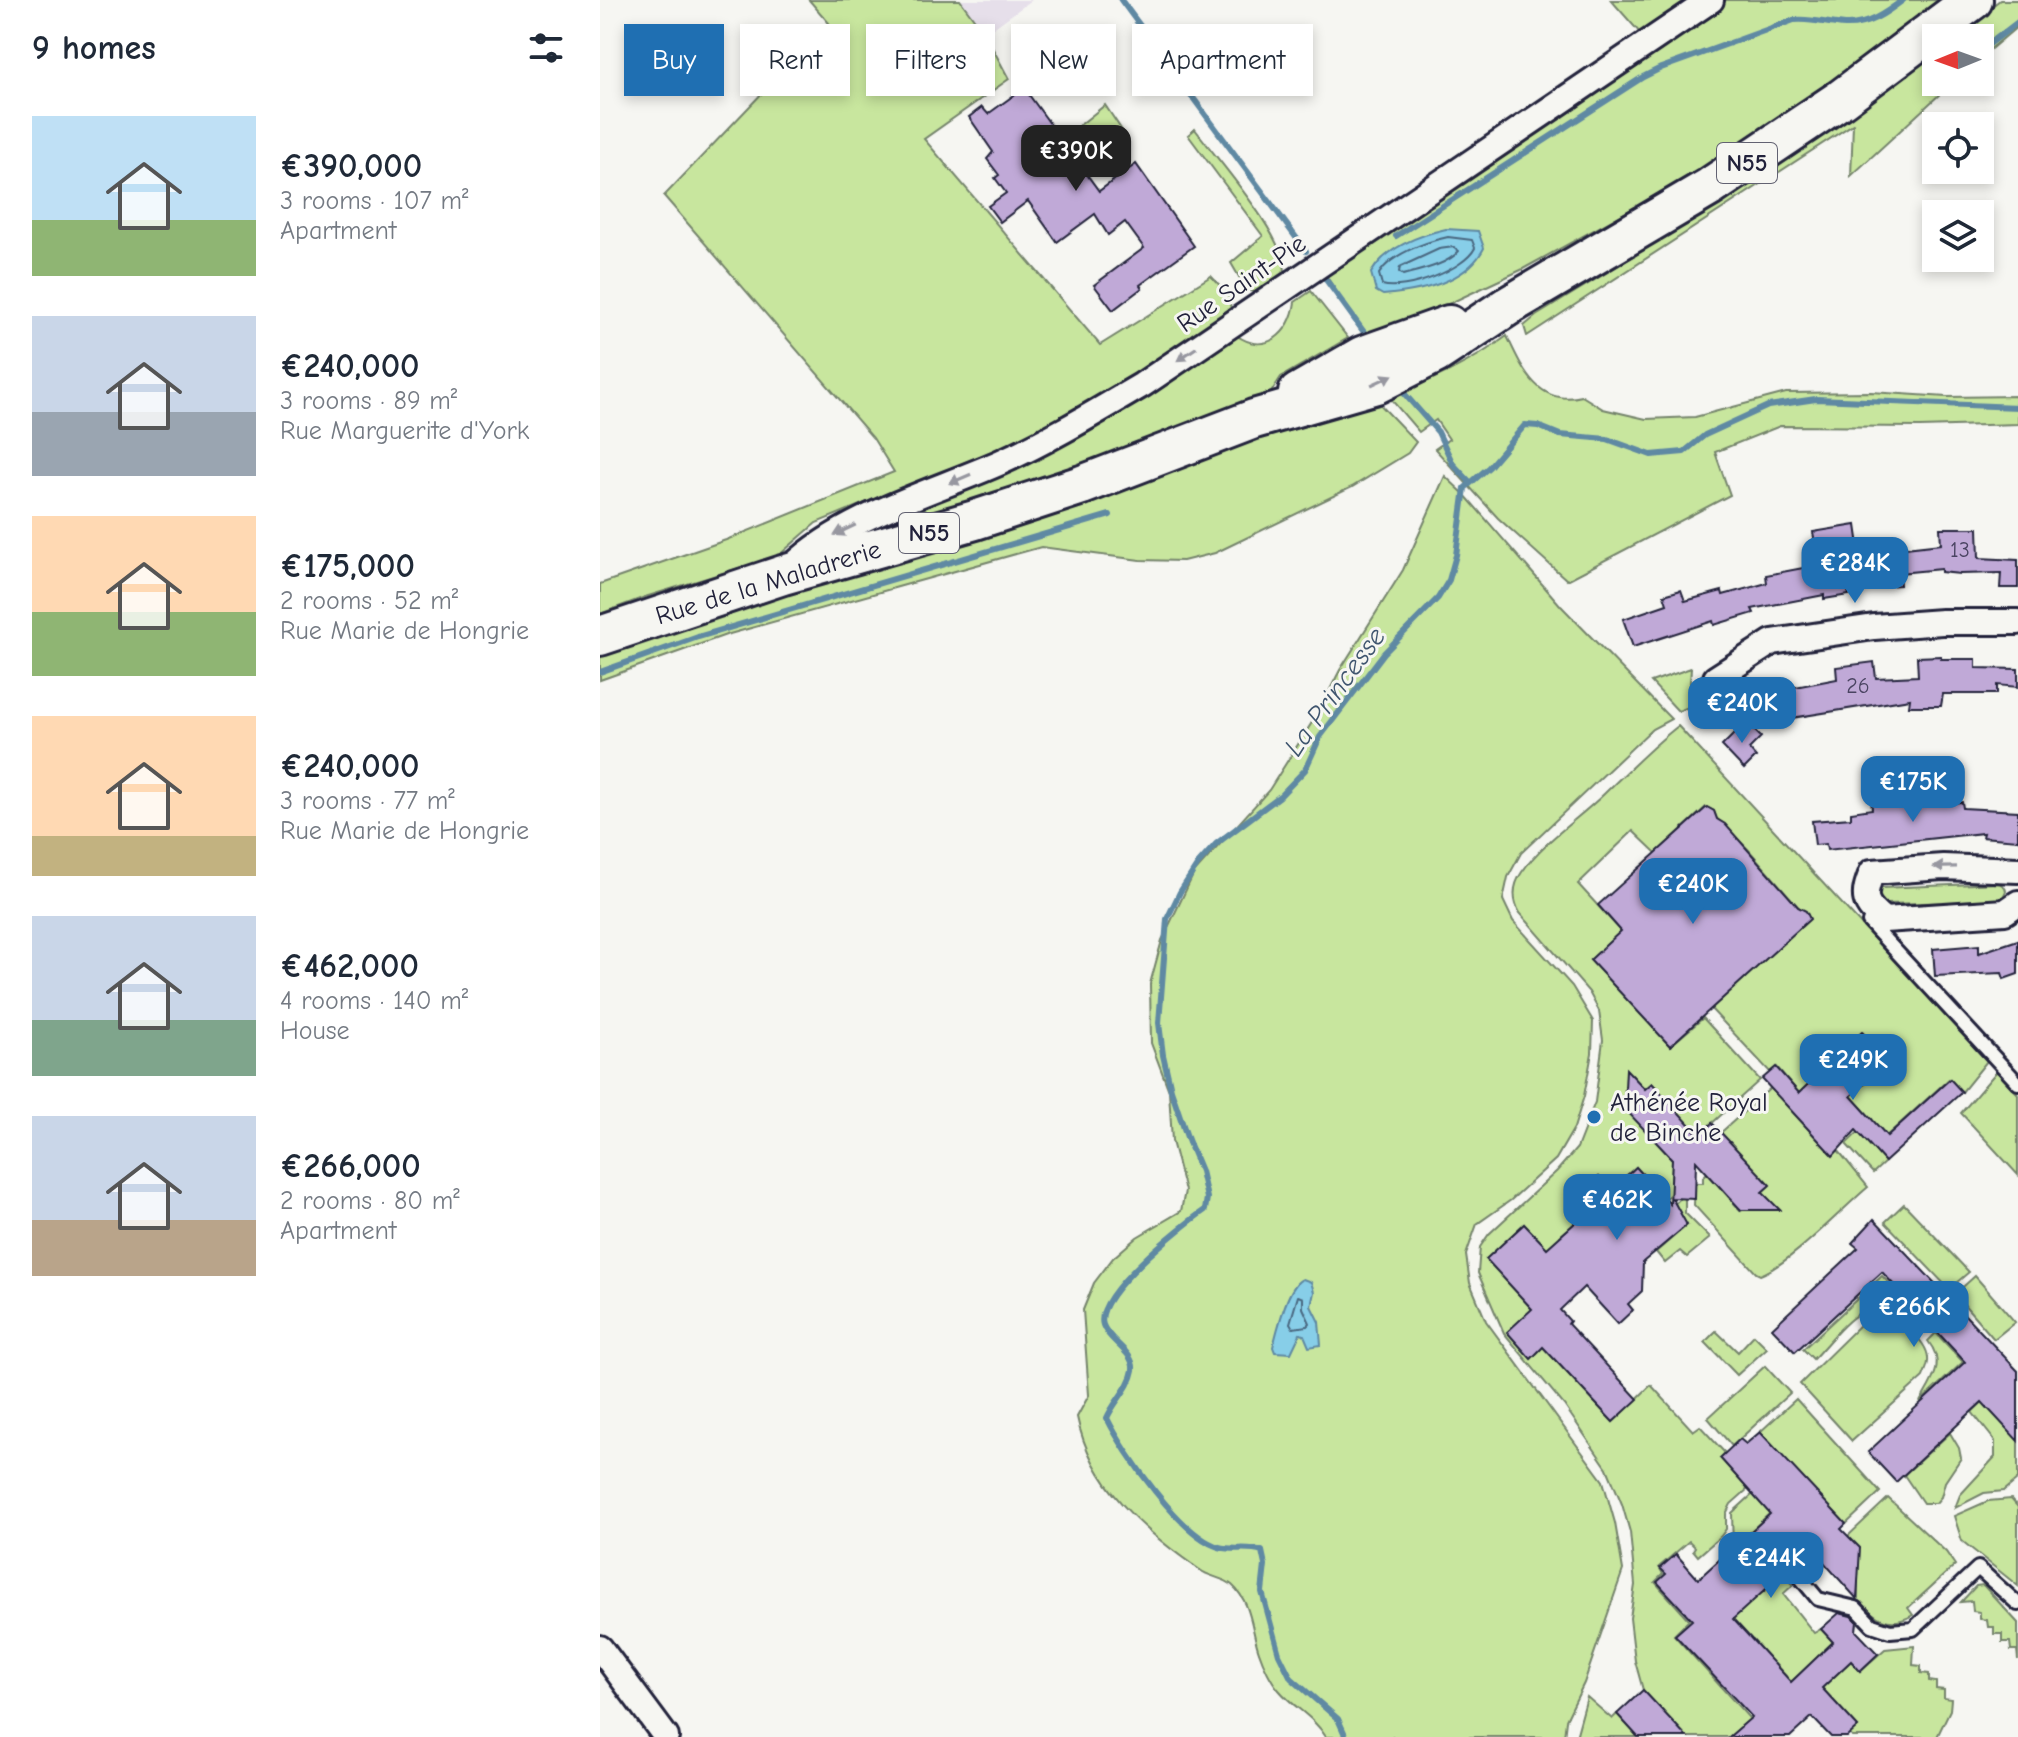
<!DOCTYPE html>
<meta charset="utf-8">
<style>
body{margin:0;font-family:"Comic Neue",sans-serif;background:#f2f2f3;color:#1f2937;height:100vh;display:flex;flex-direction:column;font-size:30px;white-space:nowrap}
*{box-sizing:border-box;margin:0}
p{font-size:26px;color:#747a83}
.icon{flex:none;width:44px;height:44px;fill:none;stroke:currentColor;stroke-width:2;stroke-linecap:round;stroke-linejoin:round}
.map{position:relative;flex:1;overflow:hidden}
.panel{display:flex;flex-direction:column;background:#fff;width:600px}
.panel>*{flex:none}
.top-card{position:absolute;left:24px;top:24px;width:760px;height:72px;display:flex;gap:16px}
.needle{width:52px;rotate:269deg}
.fabs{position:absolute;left:1322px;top:24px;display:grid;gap:16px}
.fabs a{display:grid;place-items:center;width:72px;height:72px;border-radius:0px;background:#fff;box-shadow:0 4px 12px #0003;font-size:40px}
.price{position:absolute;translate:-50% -68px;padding:0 18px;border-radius:16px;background:#1f6fb2;color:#fff;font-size:26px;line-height:52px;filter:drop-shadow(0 2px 4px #0008)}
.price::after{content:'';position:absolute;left:50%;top:48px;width:24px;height:18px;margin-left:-12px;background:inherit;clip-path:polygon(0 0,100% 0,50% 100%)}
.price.selected{background:#222;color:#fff}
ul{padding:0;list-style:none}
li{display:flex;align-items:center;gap:24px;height:200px;padding:0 32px}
li span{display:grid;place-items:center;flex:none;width:224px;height:160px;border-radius:0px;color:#555}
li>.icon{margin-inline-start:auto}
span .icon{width:96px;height:96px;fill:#fffc;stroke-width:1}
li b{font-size:34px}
h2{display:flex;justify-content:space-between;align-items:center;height:96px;padding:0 32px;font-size:34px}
.chip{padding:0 28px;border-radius:0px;background:#fff;box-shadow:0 4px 12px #0003;font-size:28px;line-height:72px}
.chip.selected{background:#1f6fb2;color:#fff}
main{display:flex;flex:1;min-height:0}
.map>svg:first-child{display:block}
.built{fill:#e6dfea}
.green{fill:#c8e69e;stroke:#75846c;stroke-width:2}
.water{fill:#87cee8;stroke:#5f89a3;stroke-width:2}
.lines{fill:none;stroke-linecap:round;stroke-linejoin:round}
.shore{stroke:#4a6780;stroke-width:2}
.stream{stroke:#5f89a3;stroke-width:6}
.building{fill:#c0a9d7;stroke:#22223b;stroke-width:2}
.lane-casing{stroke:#22223b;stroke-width:18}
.street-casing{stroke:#22223b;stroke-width:30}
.primary-casing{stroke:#22223b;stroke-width:44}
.lane{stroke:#f6f6f2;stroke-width:12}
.street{stroke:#f6f6f2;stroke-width:24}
.primary{stroke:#f6f6f2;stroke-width:38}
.oneway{fill:#9797a0}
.poi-dot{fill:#1f6fb2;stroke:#f6f6f2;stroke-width:3}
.labels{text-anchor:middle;stroke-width:6;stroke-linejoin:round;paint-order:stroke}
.number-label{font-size:22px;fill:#4a4462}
.shield{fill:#f6f6f2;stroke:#626272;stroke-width:2}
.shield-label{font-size:24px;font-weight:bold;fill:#22223b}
.street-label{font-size:26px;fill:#22223b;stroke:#f6f6f2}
.poi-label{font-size:26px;fill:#22223b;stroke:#f6f6f2;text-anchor:start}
.water-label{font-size:28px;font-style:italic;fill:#40566f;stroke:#f6f6f2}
</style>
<main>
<section class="panel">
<h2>9 homes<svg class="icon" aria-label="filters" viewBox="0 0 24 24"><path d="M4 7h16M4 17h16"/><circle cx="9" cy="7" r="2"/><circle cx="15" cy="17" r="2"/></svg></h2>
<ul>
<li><span style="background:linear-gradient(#bfe0f5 65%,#8fb573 0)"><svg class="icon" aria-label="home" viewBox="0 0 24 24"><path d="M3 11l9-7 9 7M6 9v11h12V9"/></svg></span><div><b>€390,000</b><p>3 rooms · 107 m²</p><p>Apartment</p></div></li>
<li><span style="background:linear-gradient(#c9d6e8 60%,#9aa5b1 0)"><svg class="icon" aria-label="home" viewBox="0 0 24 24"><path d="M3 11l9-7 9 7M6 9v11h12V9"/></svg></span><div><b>€240,000</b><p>3 rooms · 89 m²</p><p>Rue Marguerite d'York</p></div></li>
<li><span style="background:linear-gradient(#ffd9b3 60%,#8fb573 0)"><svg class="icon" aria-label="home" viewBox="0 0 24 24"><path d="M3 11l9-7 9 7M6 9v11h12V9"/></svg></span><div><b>€175,000</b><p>2 rooms · 52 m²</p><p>Rue Marie de Hongrie</p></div></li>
<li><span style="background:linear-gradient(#ffd9b3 75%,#c2b280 0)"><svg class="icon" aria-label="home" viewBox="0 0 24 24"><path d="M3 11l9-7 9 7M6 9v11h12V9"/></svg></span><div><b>€240,000</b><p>3 rooms · 77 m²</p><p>Rue Marie de Hongrie</p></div></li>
<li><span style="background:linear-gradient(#c9d6e8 65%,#7fa58c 0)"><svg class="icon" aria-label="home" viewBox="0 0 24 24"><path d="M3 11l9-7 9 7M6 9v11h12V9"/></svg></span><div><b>€462,000</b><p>4 rooms · 140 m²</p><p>House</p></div></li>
<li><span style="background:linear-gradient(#c9d6e8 65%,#b9a48a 0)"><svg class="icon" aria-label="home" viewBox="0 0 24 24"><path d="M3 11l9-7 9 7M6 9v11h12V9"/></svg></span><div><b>€266,000</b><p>2 rooms · 80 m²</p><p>Apartment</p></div></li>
</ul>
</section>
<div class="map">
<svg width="1418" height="1737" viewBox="0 0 1418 1737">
<rect width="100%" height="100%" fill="#f6f6f2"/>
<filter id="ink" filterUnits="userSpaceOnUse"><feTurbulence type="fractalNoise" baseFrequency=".0125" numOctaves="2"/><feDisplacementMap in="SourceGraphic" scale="16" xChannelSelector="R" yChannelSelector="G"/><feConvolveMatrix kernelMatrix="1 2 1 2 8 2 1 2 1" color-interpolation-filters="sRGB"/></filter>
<g filter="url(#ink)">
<path class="built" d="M360,0H432L385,34Z"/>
<g class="green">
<path d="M209,0H360L385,34L409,79L324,139L500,345L611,276L628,294L631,309L580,347L532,377L427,437L216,523L178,556L45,597L0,614V584L126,540L294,472L273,438L64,196L229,23Z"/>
<path d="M1011,0H1089L1040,33Z"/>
<path d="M1126,0H1347L1281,51L1107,168L921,270L769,341L723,271Z"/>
<path d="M1400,0H1418V26L1380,58V38H1350Z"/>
<path d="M1336,48V82H1353L1251,176L1253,124L927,336L924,326L936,316L1112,208Z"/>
<path d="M505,105L523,132L480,160L465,137Z"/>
<path d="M595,129C620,163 684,234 685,272L677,282L657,294L646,289L631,263L663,236L588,135Z"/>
<path d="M711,291L748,338L681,377L670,394L542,446L430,485L237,543L636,335C665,356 691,334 695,302Z"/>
<path d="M907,336C922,368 938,407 982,396L1003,409L1046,419L1095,417L1186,393L1271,392L1347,397L1418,396V424L1320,427L1180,426L1115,452L1130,495L967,580L898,518L835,449L849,439L836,420L819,432L789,397C831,381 871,363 907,336Z"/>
<path d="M773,397L816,442L808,453L752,487L615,553L583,561L540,560L441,547L126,635L0,680V657L69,631L197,589L291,565L409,529L660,437L719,413Z"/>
<path d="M845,476L864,494L961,606L1071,719L1052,729L921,853L908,877L903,900L913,921L972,986L993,1021L992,1053L984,1096L974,1128L956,1159L911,1200L877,1224L866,1255L870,1283L886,1321L1003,1481L1015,1523L1023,1570L984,1683L966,1720L964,1737H726C713,1716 694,1708 679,1690C671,1681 663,1664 659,1652C651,1629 652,1603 632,1585C624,1578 609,1577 600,1570C545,1532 491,1486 477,1417L489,1395L483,1310L494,1283L513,1258L537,1237L581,1211L585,1191L572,1141L569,1091L551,1043L550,984L562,940L594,873L669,790L718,713L740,670L803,570Z"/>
<path d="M1091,668L1090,683L1103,702L1078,711L1051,682Z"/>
<path d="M1078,726L1387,1061L1362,1092L1349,1079L1273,1148L1285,1162L1273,1173L1246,1144L1272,1119L1238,1082L1261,1087L1288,1062L1263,1033L1235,1058L1238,1062L1225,1069L1199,1093L1177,1067L1170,1072L1111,1009L1209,919L1148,849L1117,819L1114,811L1106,807L1056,853L1033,831L978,884L1021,931L990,960L1070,1046L1103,1018L1160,1080L1099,1135L1039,1095L1037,1081L1032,1075L1025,1108L1072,1159L1071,1182L1082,1183L1065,1199L1036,1167L1011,1190L999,1177L974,1201L985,1214L960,1236L959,1261L924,1224L886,1259L932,1309V1358L943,1347L1013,1422L1051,1385L1093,1431L1100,1426L1125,1453L1120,1458L1148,1489L1131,1504L1126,1514V1529L1121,1536L1098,1556L1093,1550L1095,1547L1089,1541L1059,1567L1063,1574L1055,1582L1089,1620L1074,1635L1150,1719L1129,1737H1087L1043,1690L1035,1661L1030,1618L1035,1585L1030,1532L1022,1504L1007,1468L964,1405L904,1333L878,1273L880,1247L889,1234L957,1171L977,1148L995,1102L1003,1040L999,1011L989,992L920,913C912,899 913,885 922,872C944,841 977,820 1004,794C1028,771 1051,747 1078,726Z"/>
<path d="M1399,883L1405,887L1406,891L1402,899L1396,901L1285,904L1278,903L1277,892L1281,888Z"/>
<path d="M1397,1071L1418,1094V1175L1361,1113Z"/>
<path d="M1175,1084L1186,1105L1232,1155L1238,1150L1268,1187C1242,1209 1190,1264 1160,1275L1156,1273L1094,1205L1095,1183H1103V1177L1107,1173L1141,1211L1148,1205L1154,1210H1170L1175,1206L1156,1198L1169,1186L1107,1145Z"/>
<path d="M1085,1194V1213L1110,1238L1087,1257L1080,1251L1065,1263L1056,1252L1087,1225L1072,1206Z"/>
<path d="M1304,1204L1369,1272L1349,1289L1285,1222Z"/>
<path d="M1282,1276L1313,1308L1306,1314C1265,1289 1240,1331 1213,1359L1203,1349Z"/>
<path d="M1375,1276L1415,1322L1394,1339L1355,1294Z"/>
<path d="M1279,1312C1296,1314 1327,1341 1328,1358C1329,1365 1325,1371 1323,1377L1252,1441L1200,1384L1269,1316Z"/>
<path d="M1116,1331L1138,1352L1154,1335L1167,1348L1137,1375L1105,1342Z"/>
<path d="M1336,1333L1363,1362L1320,1402C1333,1379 1346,1364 1328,1341Z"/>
<path d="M1165,1366L1190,1393L1132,1446L1108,1418Z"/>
<path d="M1393,1392L1418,1441V1479L1404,1491L1384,1493L1355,1508L1360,1495L1395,1457V1441L1372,1412Z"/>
<path d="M1196,1399L1280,1492L1246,1524L1160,1432Z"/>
<path d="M1350,1433L1359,1448L1361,1458L1345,1482L1341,1497L1336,1503H1323L1304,1475Z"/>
<path d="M1153,1494L1170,1513L1133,1548L1132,1513Z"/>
<path d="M1288,1498L1346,1552L1355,1565L1308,1608L1313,1615C1289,1629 1275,1618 1258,1600V1577L1248,1536Z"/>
<path d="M1411,1499L1418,1507V1586L1362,1541L1354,1516L1388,1501Z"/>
<path d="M1183,1575L1193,1585L1183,1594L1214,1633L1221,1629L1233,1642L1187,1686L1186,1676L1175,1664L1168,1665L1169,1658L1153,1640H1146L1130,1620Z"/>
<path d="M1383,1585L1418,1623V1660L1417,1650H1411L1410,1642H1402V1634H1394V1627H1388L1387,1620L1380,1619V1612L1373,1611L1372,1601L1361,1602L1376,1586Z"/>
<path d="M1314,1646L1313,1665L1321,1666V1673L1329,1674V1681L1336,1682V1689L1344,1690V1698L1351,1699L1350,1710L1337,1737H1252L1250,1734L1258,1727L1222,1688L1251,1661L1260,1671L1285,1649Z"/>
<path d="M987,1697L1012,1719L1017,1714L1038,1737H976Z"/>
</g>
<g class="water">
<path d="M846,229L878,231L884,248C867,282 819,292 783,295L776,291L771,273C785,248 819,235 846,229Z"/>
<path d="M703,1279L711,1282L714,1292L711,1306L719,1322L721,1345L709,1347L704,1335L700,1334L691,1353L675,1352L673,1347C677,1331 688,1283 703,1279Z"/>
</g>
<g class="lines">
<g class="shore">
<path d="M848,237L872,240L875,248C864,270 805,292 782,285L779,274C791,254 825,242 848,237Z"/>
<path d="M854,247L859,251C847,265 821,270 803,275L799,272L800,267L839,249Z"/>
<path d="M698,1296L703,1298V1308L710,1323L707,1326L693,1328L690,1323Z"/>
</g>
<g class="stream">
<path d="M521,0L706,251"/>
<path d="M1380,51L1418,22"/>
<path d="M796,236L1043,77L1061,68L1194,20C1212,18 1227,24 1245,25C1268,26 1286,13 1303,0"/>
<path d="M724,277L766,335"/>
<path d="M802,391L838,432L853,464L870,482"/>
<path d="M0,672L98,637L510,515"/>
<path d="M746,1737L738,1719L691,1678L679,1654L662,1592L665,1565L662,1551C648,1546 633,1551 619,1547C581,1536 524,1453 507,1418C514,1401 530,1388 533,1370C535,1352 508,1341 503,1325C493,1296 582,1226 605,1210L607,1198L601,1171L588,1140L571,1090L563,1055L559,1023L567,919L580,892L598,864L616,844L680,796L705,770L720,737L784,653L838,598L849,580L856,555L865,488L889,467L925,425L938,426L960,435L1007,439L1051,455L1084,452L1105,435L1168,406L1216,399L1418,407"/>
</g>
</g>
<g class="building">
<path d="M424,88L499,191L536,164L594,246L540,285L542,288L513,310L494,285L544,248L525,222L508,235L495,214L457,242L428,201L400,222L388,206L406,193L395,178L399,175L387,159L393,152L369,117L382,107L388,114Z"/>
<path d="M1256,525L1260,553L1341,544L1340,528H1378L1379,558L1418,560V588H1400L1401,573L1360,574L1341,572V569L1299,573L1300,585L1284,586L1282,570L1245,576L1249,595L1224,599V595L1152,609L1154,613L1114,625L1113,621L1033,647L1023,619L1067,604L1064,595L1081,590L1085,601L1122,591L1123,595L1167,583L1166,575L1219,565L1213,532Z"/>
<path d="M1341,656V659H1376V668L1418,669V687L1397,685V694H1343L1341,706H1309L1310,699L1179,720L1174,691L1237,679L1236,667L1274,662L1276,678L1318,676L1317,657Z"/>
<path d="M1146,722L1161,737L1149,749L1156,757L1144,769L1122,746Z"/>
<path d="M1295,797V806L1362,802L1363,808L1418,811V840L1382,837L1383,833L1227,850L1226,844L1215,845L1212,821L1251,818V812L1272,809L1271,798Z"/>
<path d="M1107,807L1114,811L1117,819L1125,824L1198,907L1206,911L1210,919L1070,1046L990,960L1021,931L998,905Z"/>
<path d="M1418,940V974L1404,979L1402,973L1335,976L1333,949L1379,945V953Z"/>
<path d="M1262,1032L1289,1061L1251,1096L1287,1136L1350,1079L1362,1092L1285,1162L1256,1130L1233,1156L1162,1079L1176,1067L1199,1093Z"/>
<path d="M1026,1069L1045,1089L1052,1083L1099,1135L1112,1123L1170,1185L1162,1192L1180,1210H1141L1096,1161L1095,1199L1072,1198L1087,1225L1043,1262L1042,1291L1028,1304L1033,1310L1018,1324L984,1287L960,1310L970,1321L968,1324L1038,1399L1013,1422L943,1347L931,1359L907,1332L932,1309L886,1259L924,1224L947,1248L985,1214L974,1201L999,1177L1011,1190L1036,1167L1070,1204L1072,1159L1024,1108Z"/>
<path d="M1274,1219L1418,1371V1441L1382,1402L1296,1482L1268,1452L1365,1362L1282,1272L1195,1352L1172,1328L1258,1248L1252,1243Z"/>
<path d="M1160,1432L1246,1524L1241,1529L1260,1548L1257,1599L1222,1560L1217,1563L1207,1552L1197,1562L1188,1564L1185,1572L1133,1619L1191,1682L1233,1642L1221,1629L1239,1613L1251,1616L1257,1622L1256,1631L1278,1654L1260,1671L1251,1661L1222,1688L1258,1727L1247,1737H1231L1212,1717L1190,1737H1129L1152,1717L1075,1635L1092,1620L1057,1582L1066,1574L1060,1568L1076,1554L1098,1579L1170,1514L1120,1458L1140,1439L1146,1444Z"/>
<path d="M1043,1690L1087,1737H1038L1017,1714Z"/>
</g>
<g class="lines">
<defs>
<g id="lane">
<path d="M1269,922L1418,1083"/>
<path d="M1194,1570L1218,1599L1256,1608L1272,1625L1290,1631L1313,1629L1378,1568L1418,1604"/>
</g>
<g id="street">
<path d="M193,566C245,516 336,491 401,462C450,440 496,412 542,385L1111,0"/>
<path d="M1116,678L1172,642L1274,627L1342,622H1418"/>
<path d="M1418,870L1343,867L1272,872C1262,897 1263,904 1284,920L1405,912L1418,903"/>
<path d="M0,1648L66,1737"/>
</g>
<g id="primary">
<path d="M698,393L762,356L849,325"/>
<path d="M0,636L183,575L375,520L482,485L654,419L776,384L835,354L908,306L1110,187L1241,99L1373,0"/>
</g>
</defs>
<use href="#lane" class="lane-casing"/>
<use href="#street" class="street-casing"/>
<use href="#primary" class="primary-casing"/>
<use href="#lane" class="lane"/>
<use href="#street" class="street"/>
<use href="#primary" class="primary"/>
</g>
<defs><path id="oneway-solid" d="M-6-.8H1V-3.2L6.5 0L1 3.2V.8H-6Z" transform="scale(2)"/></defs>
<g class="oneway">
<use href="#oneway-solid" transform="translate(587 354) rotate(146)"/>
<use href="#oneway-solid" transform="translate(782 380) rotate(-25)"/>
<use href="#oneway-solid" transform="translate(360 479) rotate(157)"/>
<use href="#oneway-solid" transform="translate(245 530) rotate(154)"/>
<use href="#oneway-solid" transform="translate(1345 867) rotate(179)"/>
</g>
</g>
<circle class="poi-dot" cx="994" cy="1117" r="8"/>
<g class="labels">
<g class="number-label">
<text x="1360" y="557">13</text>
<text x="1258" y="693">26</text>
</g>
<g class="shield">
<rect x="1117" y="143" width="60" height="40" rx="6"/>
<rect x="299" y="513" width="60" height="40" rx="6"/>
</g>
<g class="shield-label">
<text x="1147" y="171">N55</text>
<text x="329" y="541">N55</text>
</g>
<g class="street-label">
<text transform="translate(641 283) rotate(-35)" y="9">Rue Saint-Pie</text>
<text transform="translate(168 582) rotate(-17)" y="9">Rue de la Maladrerie</text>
</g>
<g class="poi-label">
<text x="1010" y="1111">Athénée Royal<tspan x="1010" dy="30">de Binche</tspan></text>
</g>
<g class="water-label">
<text transform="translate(734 691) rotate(-54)" y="10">La Princesse</text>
</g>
</g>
</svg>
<div class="fabs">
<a><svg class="needle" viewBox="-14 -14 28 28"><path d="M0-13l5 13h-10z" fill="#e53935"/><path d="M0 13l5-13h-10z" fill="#747a83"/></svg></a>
<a><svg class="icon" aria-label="locate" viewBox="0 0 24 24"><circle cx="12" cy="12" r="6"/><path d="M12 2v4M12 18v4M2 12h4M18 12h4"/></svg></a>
<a><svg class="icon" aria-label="layers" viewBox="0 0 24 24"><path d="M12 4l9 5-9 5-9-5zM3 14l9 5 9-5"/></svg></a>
</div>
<b class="price selected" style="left:476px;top:193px">€390K</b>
<b class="price" style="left:1255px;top:605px">€284K</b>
<b class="price" style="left:1142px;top:745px">€240K</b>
<b class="price" style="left:1313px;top:824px">€175K</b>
<b class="price" style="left:1093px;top:926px">€240K</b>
<b class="price" style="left:1253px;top:1102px">€249K</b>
<b class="price" style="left:1017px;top:1242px">€462K</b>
<b class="price" style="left:1314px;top:1349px">€266K</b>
<b class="price" style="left:1171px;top:1600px">€244K</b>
<div class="top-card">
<a class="chip selected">Buy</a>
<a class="chip">Rent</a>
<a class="chip">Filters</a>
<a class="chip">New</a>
<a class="chip">Apartment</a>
</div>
</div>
</main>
